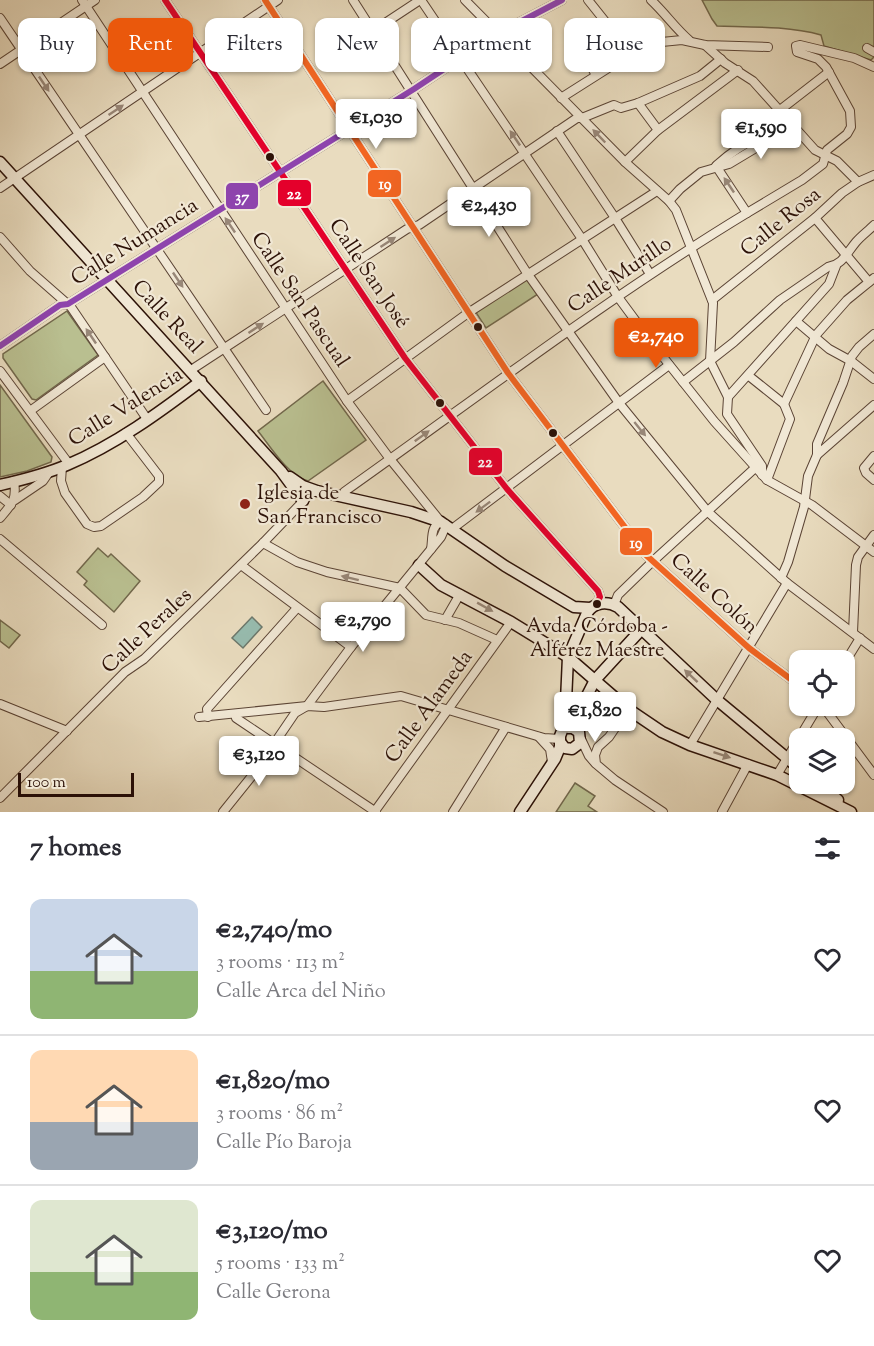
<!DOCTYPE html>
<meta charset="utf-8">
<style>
body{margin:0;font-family:"Sorts Mill Goudy",serif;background:#f7f7f7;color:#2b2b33;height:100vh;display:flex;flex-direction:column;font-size:22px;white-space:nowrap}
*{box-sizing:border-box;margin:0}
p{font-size:20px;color:#7c7c81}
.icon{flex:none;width:33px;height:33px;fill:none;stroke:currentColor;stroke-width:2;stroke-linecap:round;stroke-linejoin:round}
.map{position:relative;height:812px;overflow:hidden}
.sheet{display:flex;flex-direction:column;background:#fff;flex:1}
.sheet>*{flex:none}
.guide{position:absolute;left:18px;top:18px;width:838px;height:54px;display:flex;gap:12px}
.fabs{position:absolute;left:789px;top:650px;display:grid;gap:12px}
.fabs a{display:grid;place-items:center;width:66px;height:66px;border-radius:12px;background:#fff;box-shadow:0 2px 4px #0004;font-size:30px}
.scale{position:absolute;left:18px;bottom:15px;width:116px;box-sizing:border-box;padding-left:6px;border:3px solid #2c1107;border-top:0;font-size:16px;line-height:21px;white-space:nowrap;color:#2c1107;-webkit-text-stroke:4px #f1e8d5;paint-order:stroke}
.price{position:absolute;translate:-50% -51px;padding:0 14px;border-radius:6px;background:#fff;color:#222;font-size:20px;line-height:39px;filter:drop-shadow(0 2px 3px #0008)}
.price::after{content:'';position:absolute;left:50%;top:36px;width:18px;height:14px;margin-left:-9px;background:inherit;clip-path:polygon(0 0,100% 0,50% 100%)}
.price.current{background:#ea580c;color:#fff}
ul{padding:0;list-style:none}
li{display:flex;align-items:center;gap:18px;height:150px;padding:0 30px}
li+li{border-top:2px solid #e1e1e2}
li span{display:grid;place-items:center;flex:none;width:168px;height:120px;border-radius:12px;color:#555}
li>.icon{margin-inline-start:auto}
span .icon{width:72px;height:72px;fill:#fffc;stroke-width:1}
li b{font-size:26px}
h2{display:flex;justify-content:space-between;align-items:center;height:72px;padding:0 30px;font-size:26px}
.tag{padding:0 21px;border-radius:12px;background:#fff;box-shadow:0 2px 4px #0004;font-size:21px;line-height:54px}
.tag.current{background:#ea580c;color:#fff}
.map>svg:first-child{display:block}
.green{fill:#b9bf90;stroke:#72684c;stroke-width:1.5}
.water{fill:#97bcaf;stroke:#6c786c;stroke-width:1.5}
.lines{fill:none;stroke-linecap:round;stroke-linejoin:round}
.street-casing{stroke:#5b4435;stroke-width:10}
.secondary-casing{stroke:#2c1107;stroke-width:13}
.street{stroke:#f1e8d5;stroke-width:8}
.secondary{stroke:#f1e8d5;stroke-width:10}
.bus-1-casing{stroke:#f1e8d5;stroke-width:10}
.bus-2-casing{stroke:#f1e8d5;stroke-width:10}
.bus-3-casing{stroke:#f1e8d5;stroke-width:10}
.bus-1{stroke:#f26522;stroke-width:6}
.bus-2{stroke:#e4002b;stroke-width:6}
.bus-3{stroke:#8e44ad;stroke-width:6}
.oneway{fill:#988778}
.bus-dot{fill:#2c1107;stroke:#f1e8d5;stroke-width:2}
.poi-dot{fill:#8f2418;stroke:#f1e8d5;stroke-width:2}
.labels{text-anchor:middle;stroke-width:4.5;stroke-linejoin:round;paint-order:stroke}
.bus-label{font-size:20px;fill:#2c1107;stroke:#f1e8d5}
.street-label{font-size:21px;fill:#2c1107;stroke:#f1e8d5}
.poi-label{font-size:21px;fill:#2c1107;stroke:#f1e8d5;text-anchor:start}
.line-badge{stroke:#f1e8d5;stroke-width:2}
.badge-label{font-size:16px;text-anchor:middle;font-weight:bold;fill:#fff}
</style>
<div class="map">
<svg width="874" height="812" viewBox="0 0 874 812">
<rect width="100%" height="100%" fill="#e9dcbf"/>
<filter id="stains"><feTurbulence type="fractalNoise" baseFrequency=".00333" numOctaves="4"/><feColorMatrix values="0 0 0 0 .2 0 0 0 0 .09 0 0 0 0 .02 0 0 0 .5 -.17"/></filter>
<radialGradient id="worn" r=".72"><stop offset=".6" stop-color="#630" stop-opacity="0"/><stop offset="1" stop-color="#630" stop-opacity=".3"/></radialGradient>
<g class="green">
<path d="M702,0H874V57L871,60L824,46L821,35C788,26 752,27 717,26L712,19Z"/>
<path d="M526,277L538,294L486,328L475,311Z"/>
<path d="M67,311L98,355L36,400L32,399L3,358V354Z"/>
<path d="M323,381L366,440L308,481C289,477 270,446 258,431Z"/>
<path d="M0,385L52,457L51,462L27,471L0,477Z"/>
<path d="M98,548L108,557L111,554L140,581L114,612L84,585L87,581L77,572Z"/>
<path d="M0,620L20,635L9,648L0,641Z"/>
<path d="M575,783L595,796L588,806L597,812H556Z"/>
</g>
<path class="water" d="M252,617L262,627L243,648L232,638Z"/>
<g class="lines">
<defs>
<g id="street">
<path d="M82,0L347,401L390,459L441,522C430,526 433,539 431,549"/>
<path d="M165,0L405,358L507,489L598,591L600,597L596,605"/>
<path d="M265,0L508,373L646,555L749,648L800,686"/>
<path d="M353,0L527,273L619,403L708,512L787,583L874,649"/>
<path d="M421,0L582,239L618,297L652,343L714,421L767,480L812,505L874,552"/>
<path d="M465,0L625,162L669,201L676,210L713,303L710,361L728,397L727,414L762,466V475"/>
<path d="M588,0L620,40L631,45L682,40L705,45L768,47"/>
<path d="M651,0C665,13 675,28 689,40"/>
<path d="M0,18L266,410"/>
<path d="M373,31L420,0"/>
<path d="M576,40L596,75"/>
<path d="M705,45L725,63L753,81L815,150L837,161L858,182"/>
<path d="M867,48L874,52"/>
<path d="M0,64L95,0"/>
<path d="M561,98L624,58L631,45"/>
<path d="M638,103L658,130"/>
<path d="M780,110L829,72"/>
<path d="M557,131L615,218L650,274"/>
<path d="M625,162L658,130L738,70"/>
<path d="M717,165C735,148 760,135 784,126"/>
<path d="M0,188L278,0"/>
<path d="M669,201L680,189L701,172L729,164L774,137L791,123"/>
<path d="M747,213L802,180L823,164L827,150L847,134L851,127L850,111L826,67L818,59L797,52L796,46L800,45L854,58L874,67"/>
<path d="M815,218L869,282"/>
<path d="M0,237L30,271L71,307L147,419"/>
<path d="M712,300L815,218L842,193L858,182L874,175"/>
<path d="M796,321L829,349L851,361L874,379"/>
<path d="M0,346L60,305L68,304L414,89L497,34L562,0"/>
<path d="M191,370L407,229L419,225L577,118H582L614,105L621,108L638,103L700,76L721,59"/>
<path d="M0,371L69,464"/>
<path d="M749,376L784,404L790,419L767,480"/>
<path d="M683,382L734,342L780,300L828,267C843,264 846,254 856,242C861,236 868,231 874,225"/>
<path d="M728,397L829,284L836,266"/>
<path d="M347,401L468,313L657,191"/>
<path d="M784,404L816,335L847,300L874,278"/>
<path d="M30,411L105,357"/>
<path d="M817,455L874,405"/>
<path d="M874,456L864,468L866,473L874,480"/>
<path d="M62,467L61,481L65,493L87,524L94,527L101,526L143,497L159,482V476L126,433"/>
<path d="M0,496L11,505"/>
<path d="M343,496L344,492C478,397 607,298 747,213L716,166"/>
<path d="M15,500L43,481L50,471"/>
<path d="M0,518C12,504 17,500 14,481"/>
<path d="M452,529L669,365"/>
<path d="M0,539L102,625"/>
<path d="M263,543L297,562L327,572L400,588L426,615L459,623L497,640"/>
<path d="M241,565L351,647"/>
<path d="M781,578L788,562L804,507L808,476L817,455V444L843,383L852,356L859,347L874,334"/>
<path d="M614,605L618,595L652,562L755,468"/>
<path d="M445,620L460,594"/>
<path d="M853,632L856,565L858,557L874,535"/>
<path d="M844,664L860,638"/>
<path d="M0,704L67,731"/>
<path d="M822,705L874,775"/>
<path d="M628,709L609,737L598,747L595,755L596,764L615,780L663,812"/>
<path d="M235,714L236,718L376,812"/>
<path d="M199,717L307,706L324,707L401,696L544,738L560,739"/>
<path d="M208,717L207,709L297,608"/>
<path d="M539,737L550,749L552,762"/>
<path d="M581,739L589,756L595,763"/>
<path d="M690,745L787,583"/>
<path d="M777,775L819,705"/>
<path d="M0,798L125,672L144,659L263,543L311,493L317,491"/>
<path d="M375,811L511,622"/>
<path d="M223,812L276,746L278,738L295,713L307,706L351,647L441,537L445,528V524"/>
<path d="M453,812L506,727"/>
<path d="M722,812L748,764"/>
</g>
<g id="secondary">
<path d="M0,162L281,471L303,501"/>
<path d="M290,477L303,486L317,491L411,512L441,522L505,566L574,607L590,608"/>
<path d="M0,485C22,480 46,474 67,465C115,445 160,412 201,381"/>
<path d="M419,565L441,585L511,622L568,657L628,709L662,732L690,745L777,775L851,812"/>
<path d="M573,728L574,721L595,680L638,633L639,627"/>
<path d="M561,743L565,748L572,749L580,743L579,732L573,728H568"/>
<path d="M817,783L838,800"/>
<path d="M520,812L555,759L560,747V736L565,723L568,657L587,613C594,602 607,601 618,607L717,700L800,769"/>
</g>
</defs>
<use href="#street" class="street-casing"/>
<use href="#secondary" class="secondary-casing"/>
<use href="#street" class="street"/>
<use href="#secondary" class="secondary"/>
<defs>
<path id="bus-1" d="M265,0L508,373L646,555L749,648L800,686"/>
<path id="bus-2" d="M165,0L405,358L507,489L598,591L600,597L596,605"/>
<path id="bus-3" d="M0,346L60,305L68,304L414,89L497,34L562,0"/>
</defs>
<use href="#bus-1" class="bus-1-casing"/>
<use href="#bus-2" class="bus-2-casing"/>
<use href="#bus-3" class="bus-3-casing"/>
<use href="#bus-1" class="bus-1"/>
<use href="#bus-2" class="bus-2"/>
<use href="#bus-3" class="bus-3"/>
</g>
<defs><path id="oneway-solid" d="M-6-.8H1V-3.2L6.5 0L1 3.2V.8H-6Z" transform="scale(1.5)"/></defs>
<g class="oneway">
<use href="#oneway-solid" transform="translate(44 84) rotate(56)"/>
<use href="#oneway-solid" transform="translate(116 110) rotate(-34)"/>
<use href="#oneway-solid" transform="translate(599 136) rotate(-134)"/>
<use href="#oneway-solid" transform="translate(515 138) rotate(-124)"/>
<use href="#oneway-solid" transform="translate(729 185) rotate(-124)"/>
<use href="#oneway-solid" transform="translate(230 225) rotate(-124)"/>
<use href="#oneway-solid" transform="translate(388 242) rotate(-33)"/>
<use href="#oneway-solid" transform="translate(178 280) rotate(56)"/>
<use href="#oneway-solid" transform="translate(256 328) rotate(-33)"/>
<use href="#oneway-solid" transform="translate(91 336) rotate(-124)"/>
<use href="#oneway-solid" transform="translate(640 429) rotate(51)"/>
<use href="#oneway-solid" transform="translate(422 436) rotate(-36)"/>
<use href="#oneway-solid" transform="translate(483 507) rotate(143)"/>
<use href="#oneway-solid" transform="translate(350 578) rotate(-166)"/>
<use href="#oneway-solid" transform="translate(485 607) rotate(29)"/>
<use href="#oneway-solid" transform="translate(691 676) rotate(-137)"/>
<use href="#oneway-solid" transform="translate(722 755) rotate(18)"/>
</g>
<g class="bus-dot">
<circle cx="270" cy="157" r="5"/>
<circle cx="478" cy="327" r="5"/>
<circle cx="440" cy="403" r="5"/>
<circle cx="553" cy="433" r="5"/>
<circle cx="597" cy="604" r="5"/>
</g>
<circle class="poi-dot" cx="245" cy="504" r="6"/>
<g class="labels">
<g class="bus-label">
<text x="597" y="632">Avda. Córdoba -<tspan x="597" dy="24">Alférez Maestre</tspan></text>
</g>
<g class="street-label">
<text transform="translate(780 221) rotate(-39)" y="7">Calle Rosa</text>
<text transform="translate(134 241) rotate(-32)" y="7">Calle Numancia</text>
<text transform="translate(370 273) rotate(56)" y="7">Calle San José</text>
<text transform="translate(619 274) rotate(-34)" y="7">Calle Murillo</text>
<text transform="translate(301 299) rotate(56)" y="7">Calle San Pascual</text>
<text transform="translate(168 316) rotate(47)" y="7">Calle Real</text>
<text transform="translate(125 406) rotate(-32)" y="7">Calle Valencia</text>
<text transform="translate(715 593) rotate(42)" y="7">Calle Colón</text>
<text transform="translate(146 630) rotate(-43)" y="7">Calle Perales</text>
<text transform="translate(428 706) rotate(-54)" y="7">Calle Alameda</text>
</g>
<g class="poi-label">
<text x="257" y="499">Iglesia de<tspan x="257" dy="24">San Francisco</tspan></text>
</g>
</g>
<g class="line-badge">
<rect x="367" y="169" width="35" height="29" rx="6" fill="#f26522"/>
<rect x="277" y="179" width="35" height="28" rx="6" fill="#e4002b"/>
<rect x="225" y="182" width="34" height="28" rx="6" fill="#8e44ad"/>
<rect x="468" y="447" width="35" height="29" rx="6" fill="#e4002b"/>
<rect x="619" y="527" width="34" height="29" rx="6" fill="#f26522"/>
</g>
<g class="badge-label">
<text x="385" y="189">19</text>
<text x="294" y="199">22</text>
<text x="242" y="202">37</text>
<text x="485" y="467">22</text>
<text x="636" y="548">19</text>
</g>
<rect width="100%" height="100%" filter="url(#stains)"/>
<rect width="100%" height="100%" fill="url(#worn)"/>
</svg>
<div class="fabs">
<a><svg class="icon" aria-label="locate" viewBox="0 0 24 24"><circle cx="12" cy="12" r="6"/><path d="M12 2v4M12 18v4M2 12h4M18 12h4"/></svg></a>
<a><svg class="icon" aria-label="layers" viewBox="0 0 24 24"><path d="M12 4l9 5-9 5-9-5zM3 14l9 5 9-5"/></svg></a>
</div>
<div class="scale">100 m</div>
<b class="price" style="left:376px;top:150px">€1,030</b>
<b class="price" style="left:761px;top:160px">€1,590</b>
<b class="price" style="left:489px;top:238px">€2,430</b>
<b class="price current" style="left:656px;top:369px">€2,740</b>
<b class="price" style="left:363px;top:653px">€2,790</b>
<b class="price" style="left:595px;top:743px">€1,820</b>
<b class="price" style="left:259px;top:787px">€3,120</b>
<div class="guide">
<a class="tag">Buy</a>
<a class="tag current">Rent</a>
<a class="tag">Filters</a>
<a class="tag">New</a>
<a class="tag">Apartment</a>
<a class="tag">House</a>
</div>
</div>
<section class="sheet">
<h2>7 homes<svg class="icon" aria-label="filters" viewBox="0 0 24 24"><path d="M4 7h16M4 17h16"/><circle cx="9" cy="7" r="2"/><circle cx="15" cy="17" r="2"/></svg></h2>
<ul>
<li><span style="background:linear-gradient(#c9d6e8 60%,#8fb573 0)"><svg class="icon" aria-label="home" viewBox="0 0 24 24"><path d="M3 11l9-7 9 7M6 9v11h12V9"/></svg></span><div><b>€2,740/mo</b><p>3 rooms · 113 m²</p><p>Calle Arca del Niño</p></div><svg class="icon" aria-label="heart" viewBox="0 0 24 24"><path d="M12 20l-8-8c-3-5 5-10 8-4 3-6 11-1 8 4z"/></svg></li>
<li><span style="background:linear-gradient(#ffd9b3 60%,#9aa5b1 0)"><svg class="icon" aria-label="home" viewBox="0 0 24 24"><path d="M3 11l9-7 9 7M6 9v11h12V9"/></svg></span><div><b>€1,820/mo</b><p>3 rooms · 86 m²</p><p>Calle Pío Baroja</p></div><svg class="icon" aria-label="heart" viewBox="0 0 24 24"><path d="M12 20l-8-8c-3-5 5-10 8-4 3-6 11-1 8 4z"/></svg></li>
<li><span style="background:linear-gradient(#dfe7d0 60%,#8fb573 0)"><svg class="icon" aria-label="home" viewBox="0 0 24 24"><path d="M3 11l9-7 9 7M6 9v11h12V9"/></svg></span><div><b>€3,120/mo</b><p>5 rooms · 133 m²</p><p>Calle Gerona</p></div><svg class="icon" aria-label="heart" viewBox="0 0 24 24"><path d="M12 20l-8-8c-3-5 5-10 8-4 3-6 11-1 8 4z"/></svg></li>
</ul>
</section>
